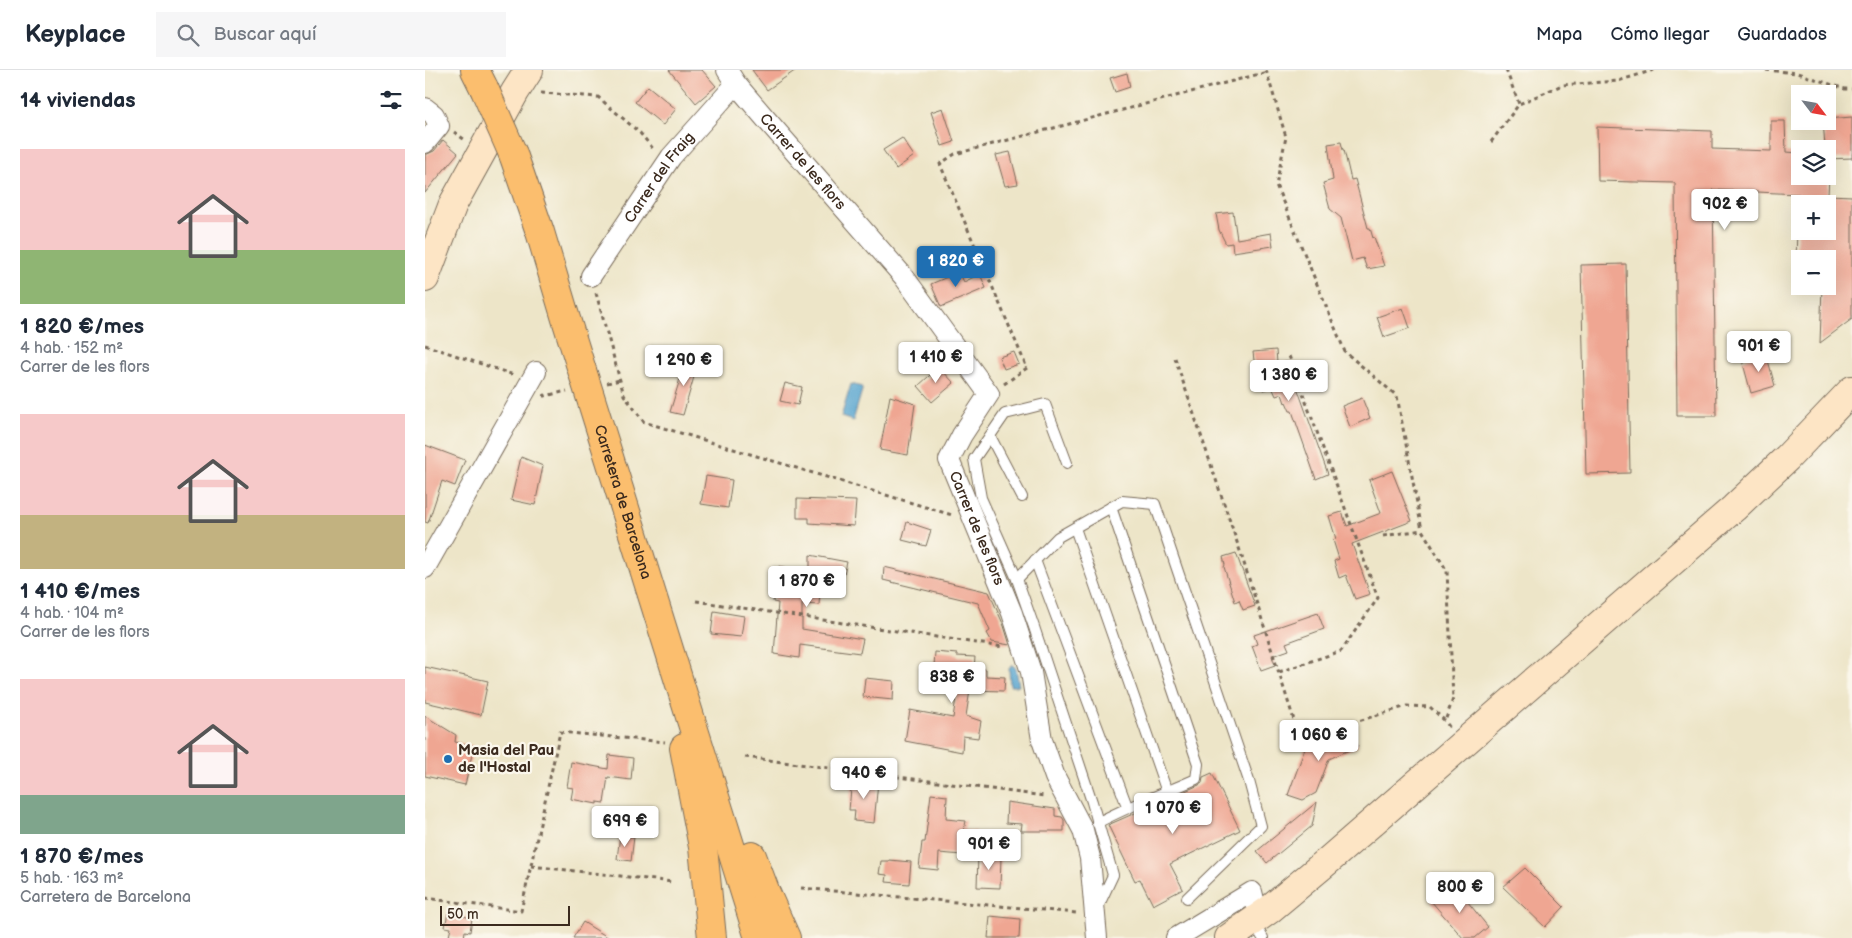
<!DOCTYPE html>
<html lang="es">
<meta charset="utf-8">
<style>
body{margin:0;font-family:"Balsamiq Sans",sans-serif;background:#f6f6f7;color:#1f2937;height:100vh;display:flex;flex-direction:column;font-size:19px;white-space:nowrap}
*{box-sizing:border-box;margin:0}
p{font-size:16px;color:#747a83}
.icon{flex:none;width:28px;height:28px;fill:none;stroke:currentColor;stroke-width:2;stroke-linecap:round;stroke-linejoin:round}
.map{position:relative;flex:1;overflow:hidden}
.drawer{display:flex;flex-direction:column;background:#fff;width:425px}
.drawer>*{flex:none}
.needle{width:32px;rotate:121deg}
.tools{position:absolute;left:1366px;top:15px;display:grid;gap:10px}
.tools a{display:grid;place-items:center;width:45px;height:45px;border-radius:0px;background:#fff;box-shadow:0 5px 20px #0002;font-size:25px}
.scale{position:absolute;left:15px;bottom:12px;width:130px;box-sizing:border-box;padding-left:5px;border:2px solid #3b2a1e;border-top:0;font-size:14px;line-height:18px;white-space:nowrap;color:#3b2a1e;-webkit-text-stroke:4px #fbf7ec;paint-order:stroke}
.price{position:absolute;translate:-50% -42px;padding:0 11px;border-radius:5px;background:#fff;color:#222;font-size:16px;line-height:32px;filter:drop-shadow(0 1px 2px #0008)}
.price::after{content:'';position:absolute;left:50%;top:30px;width:15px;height:11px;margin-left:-8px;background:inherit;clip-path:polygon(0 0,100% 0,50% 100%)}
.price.selected{background:#1f6fb2;color:#fff}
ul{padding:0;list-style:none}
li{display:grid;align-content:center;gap:10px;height:265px;padding:0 20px}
li span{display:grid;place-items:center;height:155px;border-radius:0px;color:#555}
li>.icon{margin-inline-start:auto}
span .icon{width:90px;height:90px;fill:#fffc;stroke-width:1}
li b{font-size:21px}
h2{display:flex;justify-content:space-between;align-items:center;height:60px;padding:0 20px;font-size:21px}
header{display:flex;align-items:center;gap:30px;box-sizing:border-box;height:70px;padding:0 25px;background:#fff;border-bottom:1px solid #e0e1e3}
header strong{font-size:24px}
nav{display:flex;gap:28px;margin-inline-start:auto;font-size:18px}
.search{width:350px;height:45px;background:#f6f6f7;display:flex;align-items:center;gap:12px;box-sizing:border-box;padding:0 18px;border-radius:0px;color:#747a83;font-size:19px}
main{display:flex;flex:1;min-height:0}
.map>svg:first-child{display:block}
.water{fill:#56a4cf;stroke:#486776}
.building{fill:#efa692}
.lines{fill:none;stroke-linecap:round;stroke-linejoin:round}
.lane-casing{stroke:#796b5a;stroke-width:12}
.street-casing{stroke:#796b5a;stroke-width:22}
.secondary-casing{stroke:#796b5a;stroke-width:30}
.highway-casing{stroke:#796b5a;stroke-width:30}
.path{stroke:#796b5a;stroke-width:3;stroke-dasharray:4 4;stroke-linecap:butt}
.lane{stroke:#fff;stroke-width:10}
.street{stroke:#fff;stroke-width:20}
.secondary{stroke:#fde5c5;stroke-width:28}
.highway{stroke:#fbbe6e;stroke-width:28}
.highway-bridge-casing{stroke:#796b5a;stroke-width:30;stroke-linecap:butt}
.highway-bridge{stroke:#fbbe6e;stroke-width:28}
.poi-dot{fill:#1f6fb2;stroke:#fbf7ec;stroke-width:2}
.labels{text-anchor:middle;stroke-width:4.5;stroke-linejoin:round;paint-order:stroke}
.street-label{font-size:15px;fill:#3b2a1e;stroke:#fbf7ec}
.poi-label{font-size:15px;font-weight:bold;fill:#3b2a1e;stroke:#fbf7ec;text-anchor:start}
</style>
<header>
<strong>Keyplace</strong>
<div class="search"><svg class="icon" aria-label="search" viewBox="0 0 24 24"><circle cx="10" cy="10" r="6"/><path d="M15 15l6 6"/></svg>Buscar aquí</div>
<nav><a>Mapa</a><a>Cómo llegar</a><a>Guardados</a></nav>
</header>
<main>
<section class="drawer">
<h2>14 viviendas<svg class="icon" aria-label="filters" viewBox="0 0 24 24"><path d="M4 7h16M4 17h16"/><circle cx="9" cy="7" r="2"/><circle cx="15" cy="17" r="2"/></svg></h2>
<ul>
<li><span style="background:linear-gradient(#f6c9c9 65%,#8fb573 0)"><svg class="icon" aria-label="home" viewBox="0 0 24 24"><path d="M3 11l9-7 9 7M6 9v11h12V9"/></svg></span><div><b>1 820 €/mes</b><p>4 hab. · 152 m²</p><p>Carrer de les flors</p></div></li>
<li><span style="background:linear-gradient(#f6c9c9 65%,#c2b280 0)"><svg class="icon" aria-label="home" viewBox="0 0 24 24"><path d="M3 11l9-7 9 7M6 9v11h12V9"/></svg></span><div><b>1 410 €/mes</b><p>4 hab. · 104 m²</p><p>Carrer de les flors</p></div></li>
<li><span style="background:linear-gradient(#f6c9c9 75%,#7fa58c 0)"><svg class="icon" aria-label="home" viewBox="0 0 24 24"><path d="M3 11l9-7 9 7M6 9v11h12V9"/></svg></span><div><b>1 870 €/mes</b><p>5 hab. · 163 m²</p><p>Carretera de Barcelona</p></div></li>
</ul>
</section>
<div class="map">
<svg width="1427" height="868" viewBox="0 0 1427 868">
<rect width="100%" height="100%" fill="#fbf7ec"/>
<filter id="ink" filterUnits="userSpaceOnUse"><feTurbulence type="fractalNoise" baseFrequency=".02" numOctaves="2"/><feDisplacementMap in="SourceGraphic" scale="10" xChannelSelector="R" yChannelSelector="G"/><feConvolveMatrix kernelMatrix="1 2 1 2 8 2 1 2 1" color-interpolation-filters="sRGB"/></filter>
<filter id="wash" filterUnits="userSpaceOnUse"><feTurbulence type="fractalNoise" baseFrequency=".0096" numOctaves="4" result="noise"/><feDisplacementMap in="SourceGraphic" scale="20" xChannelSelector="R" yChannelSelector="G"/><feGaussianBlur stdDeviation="1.12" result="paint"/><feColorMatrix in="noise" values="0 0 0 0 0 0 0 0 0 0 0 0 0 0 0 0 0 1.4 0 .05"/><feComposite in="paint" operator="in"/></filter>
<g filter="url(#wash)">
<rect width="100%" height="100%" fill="#ede5c8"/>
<g class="water">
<path d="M426,314L438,317L428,351L416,347Z"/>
<path d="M587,595L591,598L594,616H585L584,599Z"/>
</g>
<g id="blocks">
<g class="building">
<path d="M244,0H277L291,16L271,33Z"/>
<path d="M327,0H371L342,20Z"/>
<path d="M702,3L705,17L690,22L685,8Z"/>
<path d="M223,16L251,39L238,55L210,32Z"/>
<path d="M518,38L529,72L517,76L506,42Z"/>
<path d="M1427,47V88L1402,89V76H1400L1398,51H1402V49Z"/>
<path d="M1346,51H1360L1361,82L1375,83V106H1404L1403,125L1427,126V249L1395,273L1397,216H1402V189H1371L1372,161H1402V134H1374V124L1288,120L1291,346H1252L1250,113L1173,111L1172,57L1287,61V79L1346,81Z"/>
<path d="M477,68L489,86L471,99L458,80Z"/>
<path d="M18,70L33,83L0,123V85L9,81Z"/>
<path d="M916,72L918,80H919L926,110L930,109L943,158H945L948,168L949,167L959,196L942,199L938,188L927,191L916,148L905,139L898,113L908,110L903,74Z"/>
<path d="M585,82L593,114L580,116L571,85Z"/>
<path d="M808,142L812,169L846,163L848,176L808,182L807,173L801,174L794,160L791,144Z"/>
<path d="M1201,194L1205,403L1161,404L1156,195Z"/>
<path d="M534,202L539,212L555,204L561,218L516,237L506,214Z"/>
<path d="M978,238L985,258L959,267L952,247Z"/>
<path d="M851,280L852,293L863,292L903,404L891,409L867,341H865L861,332L860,333L857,324L851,326L847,317L838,320L830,299L828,282Z"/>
<path d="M589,282L594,294L579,299L574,287Z"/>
<path d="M1341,283L1350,316L1326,323L1317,290Z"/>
<path d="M261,289L273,293L258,345L245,342Z"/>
<path d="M514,297L529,313L507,332L493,316Z"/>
<path d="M360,313L377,317L373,335L355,331Z"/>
<path d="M465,326L490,334L483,385L455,380Z"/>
<path d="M937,328L945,348L925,357L917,336Z"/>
<path d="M0,375L40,390L30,416L17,411L3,453L0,452Z"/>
<path d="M96,387L118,396L110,435L86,430Z"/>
<path d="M967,401L987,451L927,474L945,524L930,529L921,505L914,508L909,491L914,489L908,470L911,469L904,446L917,442L922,456L956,443L944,410Z"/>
<path d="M281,406L307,410L303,438L276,434Z"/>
<path d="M372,429L431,431L429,456L384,453V448H372Z"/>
<path d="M482,452L506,460L501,476L477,470Z"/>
<path d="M811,483L830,536L818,540L814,530L810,532L799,497L800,495L798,487Z"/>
<path d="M385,485L422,492L417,514L396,509L394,535L377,534V559L438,569L435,583L375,575L374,588L349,584L353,533L348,532L354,496L385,502Z"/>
<path d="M459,497L564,522L579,556L585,575L567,572L562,563L565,561L553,533L458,510Z"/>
<path d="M289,541L319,546L316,567L286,564Z"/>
<path d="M893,543L899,559L861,573L864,580L847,586L850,595L836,600L827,576L832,574L829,565Z"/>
<path d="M510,582L532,584V586L550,587L549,599H561V606L580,607L579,621L545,620L541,646L556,651L553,668L538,666L537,682L480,671L485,640L528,648L533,614L508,611Z"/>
<path d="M0,597L63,611L56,645L0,632Z"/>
<path d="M440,608L469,611L468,630L438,627Z"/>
<path d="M0,646L31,665L30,672L49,676L40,715L0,706Z"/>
<path d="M925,657L933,676L904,689L891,723L878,730L863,725L882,673L890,669L891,672Z"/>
<path d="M184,685L208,688L206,710L183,707L179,733L172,732V734L146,729L148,718L142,717L146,692L183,699Z"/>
<path d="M787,703L815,760L745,794L758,819L728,835L715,809L710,811L683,755L774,715L777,713L778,707Z"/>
<path d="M427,709L453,712L449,753L429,751L430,740H424Z"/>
<path d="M506,724L522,726L521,749L541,751L539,760L551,761L549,786L514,783L513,800L494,798L497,772H500Z"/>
<path d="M582,732L630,739V746L637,747L639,750V761H596L597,754L581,753Z"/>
<path d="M892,732L887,756L842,793L832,781Z"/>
<path d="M195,765L209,767L206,791L192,789Z"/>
<path d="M553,785L576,786L575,818L552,817Z"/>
<path d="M464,790L486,792L484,814L461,812L462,805L454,804L456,791H464Z"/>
<path d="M1100,798L1139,837L1120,857L1078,817Z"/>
<path d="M1030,816L1063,857L1050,868H1038L1006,831Z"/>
<path d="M23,843L47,848L45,862L40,861L39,868L24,866L26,858L20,857Z"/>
<path d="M565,846L595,849L594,868H563Z"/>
<path d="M158,852L184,868H148Z"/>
</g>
</g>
</g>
<g filter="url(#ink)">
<use href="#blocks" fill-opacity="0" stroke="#796b5a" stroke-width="1"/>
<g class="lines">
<defs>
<g id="lane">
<path d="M565,366L597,427"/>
<path d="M642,393L620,334L580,344L549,389L556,428L592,509L609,557L667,732L688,805L673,837"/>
<path d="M650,458L742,722"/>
<path d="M610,490L702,736"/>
<path d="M592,509L633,467L697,431L730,434L824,711L836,756L762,828"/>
<path d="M672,753C705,735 738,724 771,709L773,694L686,437"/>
<path d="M828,852L838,868"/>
</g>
<g id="street">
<path id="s1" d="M302,0L311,14L340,48L479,207L564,324L537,365L524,390L587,543L606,602L617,670L630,707L658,760L665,788L672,868"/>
<path d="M0,38L9,45L14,56L0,73"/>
<path id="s2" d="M166,206L246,87L311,14"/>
<path d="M0,498L111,302"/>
<path d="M751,868L827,822L829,830L838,844"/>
</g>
<g id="secondary">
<path d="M0,208L28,134L90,22L104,0"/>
<path d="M804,868L844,840L905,789L1309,438L1362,388L1427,320"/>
</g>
<g id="highway">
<path d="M50,0L59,18"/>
<path id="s3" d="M88,84L115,162L141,249L334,868"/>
<path d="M259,678L278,777L287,868"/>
<path d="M327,786L341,823L361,868"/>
</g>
</defs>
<use href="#lane" class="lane-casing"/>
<use href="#street" class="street-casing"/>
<use href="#secondary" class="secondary-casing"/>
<use href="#highway" class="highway-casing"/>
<g class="path">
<path d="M841,0L861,67L851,115L920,282L972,326L997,460"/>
<path d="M1081,0L1094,34"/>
<path d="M1341,0L1372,3L1420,19H1427"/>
<path d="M116,23L173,27L215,63L230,81"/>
<path d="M29,62L40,70"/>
<path d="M1066,72L1094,34L1137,15L1193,11L1229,0"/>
<path d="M171,223L199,325L219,352L527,445"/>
<path d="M0,275L89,305"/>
<path d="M750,288L817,487L875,669L982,636L1005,637L1020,651L1025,658"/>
<path d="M182,313L195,310"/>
<path d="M579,314L602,298L515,94L530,84L842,2"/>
<path d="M119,324L120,326L142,321"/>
<path d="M958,466L997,460L1022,501L1028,629L1020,651"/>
<path d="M271,531L578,577"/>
<path d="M854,602L916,581L953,528L863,283"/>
<path d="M320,687L619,726"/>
<path d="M106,796L248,812"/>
<path d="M376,818L652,843"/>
<path d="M0,828L96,841L135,662L240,672"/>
</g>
<use href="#lane" class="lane"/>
<use href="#street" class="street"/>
<use href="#secondary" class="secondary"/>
<use href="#highway" class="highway"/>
<defs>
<path id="highway-bridge" d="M59,18L88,84"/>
</defs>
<use href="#highway-bridge" class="highway-bridge-casing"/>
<use href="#highway-bridge" class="highway-bridge"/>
</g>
</g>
<circle class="poi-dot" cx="23" cy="689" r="5"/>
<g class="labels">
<g class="street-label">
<text dy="5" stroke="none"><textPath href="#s1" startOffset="119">Carrer de les flors</textPath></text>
<text dy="5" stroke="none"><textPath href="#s2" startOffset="120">Carrer del Fraig</textPath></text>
<text dy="5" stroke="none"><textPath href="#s3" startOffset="365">Carretera de Barcelona</textPath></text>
<text dy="5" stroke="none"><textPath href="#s1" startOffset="568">Carrer de les flors</textPath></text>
</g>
<g class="poi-label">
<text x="33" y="685">Masia del Pau<tspan x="33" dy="17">de l'Hostal</tspan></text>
</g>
</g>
</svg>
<div class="tools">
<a><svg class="needle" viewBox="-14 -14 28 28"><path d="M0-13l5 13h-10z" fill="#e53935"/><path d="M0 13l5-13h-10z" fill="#747a83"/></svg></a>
<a><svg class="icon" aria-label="layers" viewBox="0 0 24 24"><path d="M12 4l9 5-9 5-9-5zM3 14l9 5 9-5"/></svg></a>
<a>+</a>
<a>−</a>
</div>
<div class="scale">50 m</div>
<b class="price" style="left:1300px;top:161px">902 €</b>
<b class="price selected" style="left:531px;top:218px">1 820 €</b>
<b class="price" style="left:1334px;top:303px">901 €</b>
<b class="price" style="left:511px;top:314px">1 410 €</b>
<b class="price" style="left:259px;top:317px">1 290 €</b>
<b class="price" style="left:864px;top:332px">1 380 €</b>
<b class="price" style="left:382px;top:538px">1 870 €</b>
<b class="price" style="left:527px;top:634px">838 €</b>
<b class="price" style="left:894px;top:692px">1 060 €</b>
<b class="price" style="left:439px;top:730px">940 €</b>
<b class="price" style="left:748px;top:765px">1 070 €</b>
<b class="price" style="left:200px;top:778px">699 €</b>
<b class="price" style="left:564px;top:801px">901 €</b>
<b class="price" style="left:1035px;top:844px">800 €</b>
</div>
</main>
